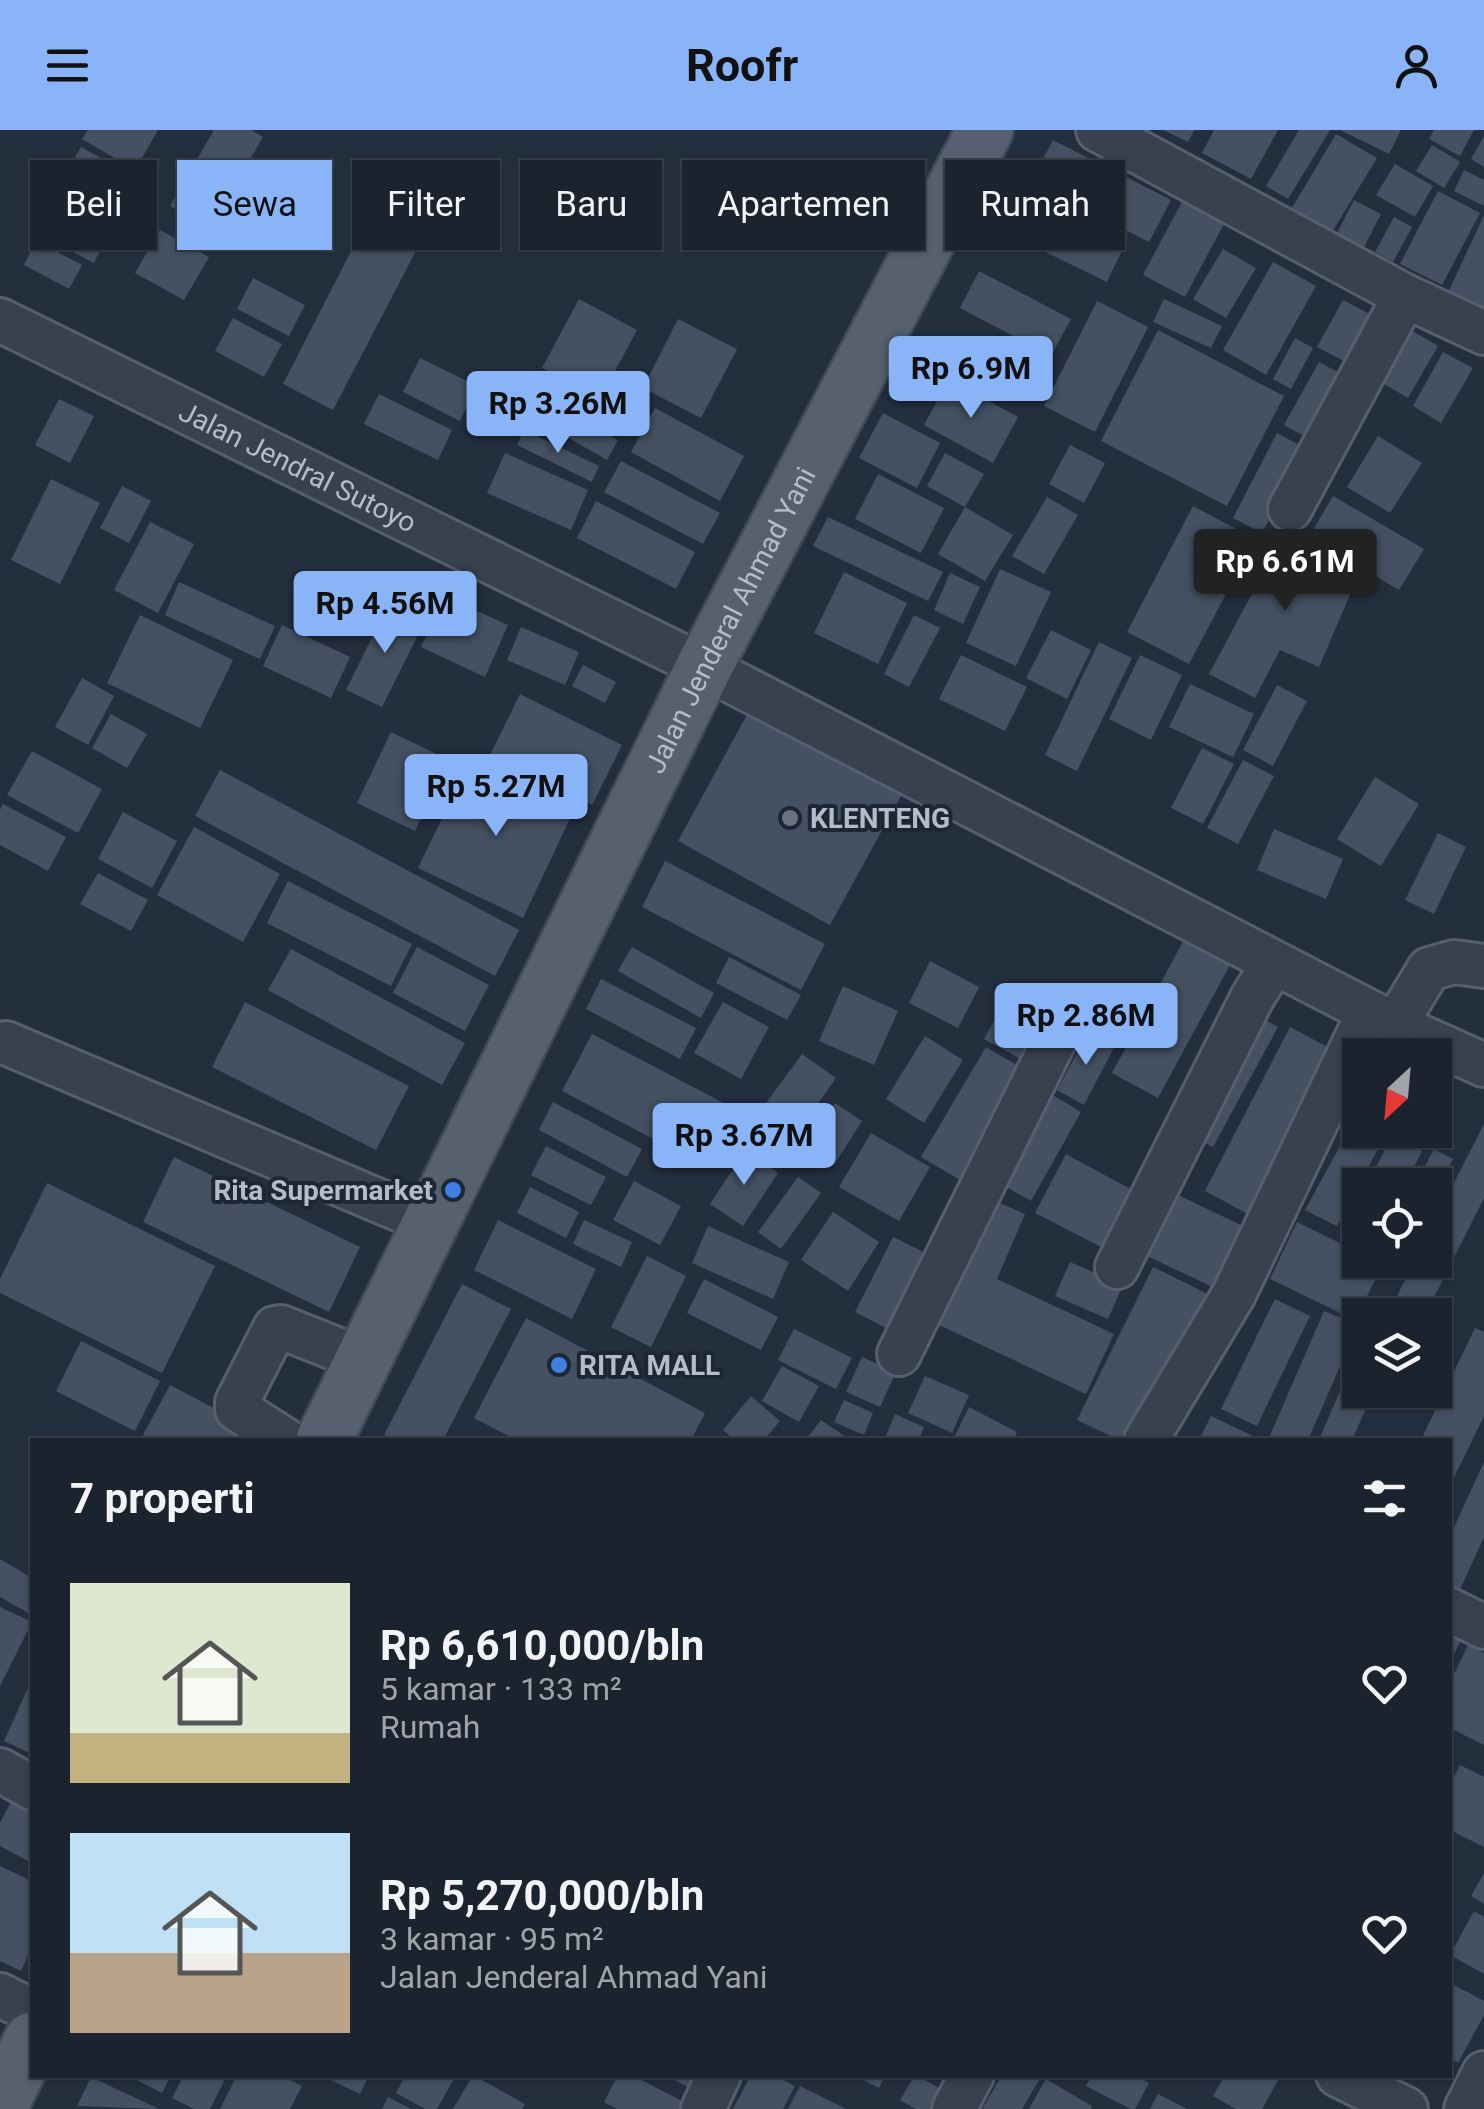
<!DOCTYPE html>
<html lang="id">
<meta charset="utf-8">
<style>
body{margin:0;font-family:Roboto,sans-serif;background:#242b36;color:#f1f3f6;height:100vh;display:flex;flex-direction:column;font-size:38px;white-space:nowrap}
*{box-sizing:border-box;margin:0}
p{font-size:32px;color:#a0a4aa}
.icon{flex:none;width:55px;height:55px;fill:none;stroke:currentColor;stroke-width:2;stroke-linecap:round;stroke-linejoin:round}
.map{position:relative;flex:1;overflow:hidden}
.sheet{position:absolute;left:30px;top:1308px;width:1422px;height:640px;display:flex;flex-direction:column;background:#1b232e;border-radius:0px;box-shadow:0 2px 8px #0004,0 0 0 2px #39404a}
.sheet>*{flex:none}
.guide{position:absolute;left:30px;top:30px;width:1425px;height:90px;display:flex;gap:20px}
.needle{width:65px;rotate:206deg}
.tools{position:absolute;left:1342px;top:908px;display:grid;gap:20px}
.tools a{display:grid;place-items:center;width:110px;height:110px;border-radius:0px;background:#1b232e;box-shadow:0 2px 8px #0004,0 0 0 2px #39404a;font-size:50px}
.price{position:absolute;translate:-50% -85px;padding:0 22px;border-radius:10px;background:#8ab4f8;color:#111;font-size:32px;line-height:65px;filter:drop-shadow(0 2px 5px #0008)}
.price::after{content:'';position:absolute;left:50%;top:60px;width:30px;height:22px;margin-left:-15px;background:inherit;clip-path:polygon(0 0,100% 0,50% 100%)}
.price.current{background:#222;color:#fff}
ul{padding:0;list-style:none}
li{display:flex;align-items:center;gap:30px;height:250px;padding:0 40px}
li span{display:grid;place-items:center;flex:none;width:280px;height:200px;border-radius:0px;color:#555}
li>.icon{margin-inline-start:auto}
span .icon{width:120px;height:120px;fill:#fffc;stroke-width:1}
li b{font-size:42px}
h2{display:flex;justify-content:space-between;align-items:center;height:120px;padding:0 40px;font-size:42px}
.chip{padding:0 35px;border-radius:0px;background:#1b232e;box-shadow:0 2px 8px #0004,0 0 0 2px #39404a;font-size:35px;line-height:90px}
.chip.current{background:#8ab4f8;color:#111}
header{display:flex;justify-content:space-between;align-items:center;height:130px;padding:0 40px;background:#8ab4f8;color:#111;font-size:45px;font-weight:700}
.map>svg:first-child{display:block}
.building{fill:#455162}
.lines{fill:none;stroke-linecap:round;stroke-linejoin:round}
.minor-casing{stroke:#565f6c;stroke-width:48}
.major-casing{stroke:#414a57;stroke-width:60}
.minor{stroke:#38414e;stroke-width:42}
.major{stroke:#56606e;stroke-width:55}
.worship-dot{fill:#6b7280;stroke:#1d2633;stroke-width:4}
.shop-dot{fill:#3f7fe0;stroke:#1d2633;stroke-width:4}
.labels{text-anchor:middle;stroke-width:8;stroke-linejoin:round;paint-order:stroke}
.street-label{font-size:28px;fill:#b4bcc9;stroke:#1d2633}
.poi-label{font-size:28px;font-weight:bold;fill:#b4bcc9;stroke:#1d2633;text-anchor:start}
</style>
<header><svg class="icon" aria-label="menu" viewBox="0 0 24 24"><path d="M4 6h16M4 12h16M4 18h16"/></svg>Roofr<svg class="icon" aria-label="person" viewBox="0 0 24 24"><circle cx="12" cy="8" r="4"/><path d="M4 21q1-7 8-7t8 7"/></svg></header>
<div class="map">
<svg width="1484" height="1979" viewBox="0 0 1484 1979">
<rect width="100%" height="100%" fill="#242f3e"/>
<g class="building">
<path d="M88,0H158L135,40L82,9Z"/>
<path d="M214,0H251L263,7L210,99L170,76Z"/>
<path d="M1163,0H1194L1188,12Z"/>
<path d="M1214,0H1278L1251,49L1202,23Z"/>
<path d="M1299,0H1330L1288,69L1266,56Z"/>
<path d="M1340,0H1401L1389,24Z"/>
<path d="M1434,0H1474L1460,26L1429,9Z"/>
<path d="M1336,4L1377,28L1332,102L1292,78Z"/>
<path d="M1484,6V37L1471,29Z"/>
<path d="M1053,10L1171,70L1149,112L1031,51Z"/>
<path d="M1432,15L1460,32L1444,58L1416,41Z"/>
<path d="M81,17L135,47L113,85L60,54Z"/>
<path d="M1395,34L1433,56L1415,87L1376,65Z"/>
<path d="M1464,40L1484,50V76L1454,61Z"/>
<path d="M1022,57L1128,108L1107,152L1002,101Z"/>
<path d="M1438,61L1480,83L1442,155L1400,134Z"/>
<path d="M1184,68L1226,90L1185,167L1143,145Z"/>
<path d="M1354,70L1381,84L1362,121L1335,107Z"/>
<path d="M58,74L110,101L94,133L42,106Z"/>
<path d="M1484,85V185L1446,167Z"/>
<path d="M1394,87L1412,97L1393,132L1375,122Z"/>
<path d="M367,90L418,117L333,280L283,254Z"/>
<path d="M160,100L209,127L184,170L135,143Z"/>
<path d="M36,111L82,135L69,159L24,135Z"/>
<path d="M1223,119L1256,138L1226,188L1193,169Z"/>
<path d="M1273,132L1316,156L1266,245L1223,220Z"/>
<path d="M979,141L1071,189L1051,226L960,178Z"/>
<path d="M253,148L305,175L289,206L237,179Z"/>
<path d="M579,169L637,200L600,269L542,238Z"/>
<path d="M1164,169L1222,196L1211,218L1153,192Z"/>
<path d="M1343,170L1383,191L1357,238L1317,217Z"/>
<path d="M1097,171L1148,197L1095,302L1044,276Z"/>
<path d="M233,188L282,214L264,247L215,221Z"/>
<path d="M678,189L737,219L701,288L643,258Z"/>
<path d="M1404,196L1438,216L1408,268L1374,248Z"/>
<path d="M1158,200L1284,266L1227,376L1101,311Z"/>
<path d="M1295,208L1313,218L1291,259L1273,249Z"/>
<path d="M1443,222L1473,238L1441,293L1413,276Z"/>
<path d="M420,228L477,256L460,291L403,262Z"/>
<path d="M1319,232L1349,248L1315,312L1284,295Z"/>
<path d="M949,249L1018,287L993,333L924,295Z"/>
<path d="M379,264L452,300L438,330L364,294Z"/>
<path d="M59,269L94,286L70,333L35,315Z"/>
<path d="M550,271L618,310L607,330L539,291Z"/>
<path d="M655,278L744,326L720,371L631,322Z"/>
<path d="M883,283L940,313L917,358L859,328Z"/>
<path d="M524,300L599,336L592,352L517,315Z"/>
<path d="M1277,303L1307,319L1262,403L1233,388Z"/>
<path d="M1378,306L1422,333L1390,383L1347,357Z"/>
<path d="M1070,315L1105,333L1084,373L1049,354Z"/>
<path d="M505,323L588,360L571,400L487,363Z"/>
<path d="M945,323L984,344L965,377L927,356Z"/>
<path d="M621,331L720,383L703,414L604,362Z"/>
<path d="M878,344L944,378L921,423L855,389Z"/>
<path d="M51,349L100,373L60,454L11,430Z"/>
<path d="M122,356L151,371L129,413L100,398Z"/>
<path d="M1333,366L1424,419L1399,460L1309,407Z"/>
<path d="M1047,367L1078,385L1044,444L1012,426Z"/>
<path d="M596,371L695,422L676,459L577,408Z"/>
<path d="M1193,376L1255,409L1189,534L1127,502Z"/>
<path d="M965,377L1013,405L985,451L938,424Z"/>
<path d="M828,387L943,442L928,471L813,416Z"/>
<path d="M150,392L194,414L158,483L114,460Z"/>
<path d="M1287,398L1333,422L1325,437L1356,451L1319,537L1280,520L1255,568L1209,544Z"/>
<path d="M1000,439L1051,462L1016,536L966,513Z"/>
<path d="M844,442L907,473L878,534L814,503Z"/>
<path d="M950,443L980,457L963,494L934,480Z"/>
<path d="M179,452L275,496L260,529L165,485Z"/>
<path d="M444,466L508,495L485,547L421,517Z"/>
<path d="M388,475L424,493L382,577L346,560Z"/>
<path d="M140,485L233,530L200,598L107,553Z"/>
<path d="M914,485L940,498L909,557L884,544Z"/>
<path d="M282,495L350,527L331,568L263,536Z"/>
<path d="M521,497L579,522L565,555L507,530Z"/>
<path d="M1051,500L1091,520L1067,569L1026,548Z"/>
<path d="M1099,512L1132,528L1077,641L1045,625Z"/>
<path d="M961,525L1027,557L1005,601L939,569Z"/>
<path d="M1140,525L1182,545L1151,610L1109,589Z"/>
<path d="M583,535L616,552L605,573L572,556Z"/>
<path d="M82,548L114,566L88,615L55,597Z"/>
<path d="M1190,554L1254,584L1233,627L1169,597Z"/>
<path d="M1277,555L1307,571L1273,636L1243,620Z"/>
<path d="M520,564L622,615L592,675L490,625Z"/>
<path d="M749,581L902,664L830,795L678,711Z"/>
<path d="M111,584L147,604L127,638L92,618Z"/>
<path d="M391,602L449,630L415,701L357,673Z"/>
<path d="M1202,618L1234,634L1203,694L1171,678Z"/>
<path d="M32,621L102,659L78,703L7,665Z"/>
<path d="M470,630L574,680L523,788L418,738Z"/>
<path d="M1243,630L1274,646L1238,714L1207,698Z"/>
<path d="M220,640L519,800L495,846L195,686Z"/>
<path d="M1375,647L1419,674L1381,736L1337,709Z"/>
<path d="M3,674L66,707L48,741L0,715V680Z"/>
<path d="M123,682L177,711L152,758L98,729Z"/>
<path d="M194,697L280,744L243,812L157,765Z"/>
<path d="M1274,699L1343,729L1326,769L1257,740Z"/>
<path d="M1438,703L1466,717L1434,784L1405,770Z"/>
<path d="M665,731L825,814L801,860L642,777Z"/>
<path d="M98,743L148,770L131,801L80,774Z"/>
<path d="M288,751L412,814L391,856L267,793Z"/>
<path d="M1185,808L1231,833L1158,968L1112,943Z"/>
<path d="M417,817L489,855L465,901L393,863Z"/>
<path d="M632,817L714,863L701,888L618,841Z"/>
<path d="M291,819L465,913L442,955L268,860Z"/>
<path d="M729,827L801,865L787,890L716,853Z"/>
<path d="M930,831L979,857L958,898L909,873Z"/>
<path d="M601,849L696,898L680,929L586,879Z"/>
<path d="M843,856L898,881L874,935L819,911Z"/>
<path d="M1007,866L1051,890L1028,933L984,909Z"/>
<path d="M245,872L409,956L376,1020L212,937Z"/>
<path d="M723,872L769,897L741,949L694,923Z"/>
<path d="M1253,883L1278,897L1213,1017L1187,1003Z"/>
<path d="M1290,897L1335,921L1248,1084L1205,1061Z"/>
<path d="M1089,901L1115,916L1084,975L1057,960Z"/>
<path d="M592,904L737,980L707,1037L562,961Z"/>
<path d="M925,906L963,930L924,993L886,969Z"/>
<path d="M986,917L1025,940L960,1050L921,1027Z"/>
<path d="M802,924L836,948L798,1002L763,977Z"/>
<path d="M1051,964L1081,982L1031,1071L1001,1054Z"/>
<path d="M553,972L642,1019L627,1047L539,1000Z"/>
<path d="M835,973L862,991L834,1035L807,1017Z"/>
<path d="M1357,985L1360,987V1000L1387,1002L1337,1096L1305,1080Z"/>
<path d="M1484,994V1068L1425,1185H1394L1389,1182L1415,1130H1435V1090Z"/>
<path d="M871,1003L930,1037L899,1091L839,1057Z"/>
<path d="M1392,1006L1422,1021L1405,1055H1367Z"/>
<path d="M546,1016L606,1047L591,1075L531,1045Z"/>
<path d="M1434,1019L1453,1029L1435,1063V1055H1415Z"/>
<path d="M745,1021L778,1043L743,1096L710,1074Z"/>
<path d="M1066,1024L1145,1067L1115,1124L1035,1083Z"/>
<path d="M174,1027L360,1117L329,1182L143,1092Z"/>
<path d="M798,1047L821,1063L781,1119L758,1102Z"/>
<path d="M634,1051L681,1076L660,1115L613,1090Z"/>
<path d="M47,1053L215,1136L162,1243L0,1163V1149Z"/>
<path d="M530,1057L579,1082L566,1108L517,1083Z"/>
<path d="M1176,1064L1245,1097L1217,1159L1147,1126Z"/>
<path d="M986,1067L1025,1084L997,1149L1114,1204L1086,1264L922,1187Z"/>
<path d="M1360,1070V1109L1344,1101Z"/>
<path d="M833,1082L879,1112L848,1161L801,1130Z"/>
<path d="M498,1090L596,1139L572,1189L474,1140Z"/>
<path d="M584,1090L632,1112L621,1137L573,1114Z"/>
<path d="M1297,1092L1360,1123V1130L1383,1134L1355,1190L1270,1149Z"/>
<path d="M708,1096L789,1132L773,1169L692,1133Z"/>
<path d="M893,1107L927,1124L890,1200L855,1182Z"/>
<path d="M647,1126L686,1146L651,1217L611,1197Z"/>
<path d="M1070,1132L1123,1155L1108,1189L1055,1166Z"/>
<path d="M1153,1137L1212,1166L1140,1310H1119L1077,1290Z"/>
<path d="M704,1149L778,1187L761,1220L687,1183Z"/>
<path d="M462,1154L511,1179L443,1310H394L384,1305Z"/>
<path d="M1275,1169L1310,1186L1257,1296L1221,1279Z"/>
<path d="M1324,1181L1358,1195L1308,1310H1268Z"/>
<path d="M526,1188L705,1283L691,1310H516L474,1288Z"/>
<path d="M1475,1198L1484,1202V1286L1450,1356V1310H1421Z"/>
<path d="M794,1199L852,1228L836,1259L778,1230Z"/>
<path d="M81,1211L160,1251L135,1301L56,1261Z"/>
<path d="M1357,1221L1360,1223V1260H1374L1352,1310H1319Z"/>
<path d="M862,1227L896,1242L880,1277L846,1262Z"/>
<path d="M782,1236L819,1256L799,1292L762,1271Z"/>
<path d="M925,1246L969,1265L952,1303L908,1283Z"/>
<path d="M170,1255L244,1294L235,1310H148L142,1307Z"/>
<path d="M751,1266L780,1291L764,1310H735L723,1300Z"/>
<path d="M844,1270L873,1283L864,1305L834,1292Z"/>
<path d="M969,1277L1017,1302L1013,1310H953Z"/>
<path d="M895,1284L924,1297L919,1310H884Z"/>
<path d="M1211,1286L1255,1307L1254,1310H1199Z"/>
<path d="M821,1290L846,1307L844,1310H806Z"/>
<path d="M1484,1332V1407L1453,1475L1450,1473V1406Z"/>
<path d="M0,1429L32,1448V1485L0,1467Z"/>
<path d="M0,1477L32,1492L0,1556Z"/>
<path d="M1450,1491L1466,1499L1450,1533Z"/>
<path d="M1468,1515L1484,1523V1615L1450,1598V1552Z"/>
<path d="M32,1549V1624L4,1611Z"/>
<path d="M1460,1635L1484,1647V1717L1450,1700V1655Z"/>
<path d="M12,1670L32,1681V1733L0,1716V1693Z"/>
<path d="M0,1736L32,1751V1817L21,1841L0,1831Z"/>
<path d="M1484,1743V1774L1471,1766Z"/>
<path d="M1474,1781L1484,1787V1844L1450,1825Z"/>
<path d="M1450,1853L1484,1871V1885L1458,1933L1450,1928Z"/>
<path d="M127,1945H171L162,1963Z"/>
<path d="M184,1945H213L224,1951L210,1979H194L172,1968Z"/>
<path d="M237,1945H280L302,1956L290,1979H220Z"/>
<path d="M320,1945H369L360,1964Z"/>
<path d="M406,1945H456L437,1979H425L396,1963Z"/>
<path d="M473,1945L525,1974L522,1979H453Z"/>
<path d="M618,1945H632L697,1979H617L604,1972Z"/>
<path d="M665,1945H694L688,1957Z"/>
<path d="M751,1945H774L795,1956L783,1979H733Z"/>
<path d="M854,1945H886L879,1958Z"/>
<path d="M915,1945L951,1964L942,1979H916L900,1970Z"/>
<path d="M1002,1945H1042L1022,1979H982Z"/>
<path d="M1092,1945H1134L1149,1953L1135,1979H1131L1086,1956Z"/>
<path d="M1225,1945H1281L1262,1979H1236L1213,1966Z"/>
<path d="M91,1947L159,1979L77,1976Z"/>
<path d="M1046,1949L1092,1976L1091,1979H1029Z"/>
<path d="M800,1956L846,1979H788Z"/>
<path d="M1158,1964L1187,1979H1150Z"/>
<path d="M388,1967L411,1979H382Z"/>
</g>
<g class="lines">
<defs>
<g id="minor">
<path d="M1098,0L1405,166L1484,203"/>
<path id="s1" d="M0,190L704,537L1395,895L1484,935"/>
<path d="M1290,379L1405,166"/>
<path d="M1395,895L1429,839L1454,832L1484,836"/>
<path d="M6,913L431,1093"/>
<path d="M1117,1137L1252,868L1274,833"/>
<path d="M899,1224L1066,887"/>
<path d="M285,1310L237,1279V1272L275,1198L281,1197L364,1230"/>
<path d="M1146,1310L1234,1164L1369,882"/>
<path d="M1450,1480L1484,1497"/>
<path d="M0,1640L32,1658"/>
<path d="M0,1865L32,1881"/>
<path d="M1338,1945L1406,1979"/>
<path d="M703,1979L719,1945"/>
<path d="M954,1979L972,1945"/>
<path d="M1466,1979L1484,1943"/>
</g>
<g id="major">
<path id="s2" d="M324,1310L704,537L985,0"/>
<path d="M0,1976L32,1910"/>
</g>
</defs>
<use href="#minor" class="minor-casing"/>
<use href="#major" class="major-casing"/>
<use href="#minor" class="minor"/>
<use href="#major" class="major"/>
</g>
<circle class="worship-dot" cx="790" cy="688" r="10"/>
<g class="shop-dot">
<circle cx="453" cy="1060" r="10"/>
<circle cx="559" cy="1235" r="10"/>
</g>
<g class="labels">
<g class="street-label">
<text dy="10" stroke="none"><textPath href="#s1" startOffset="332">Jalan Jendral Sutoyo</textPath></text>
<text dy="10" stroke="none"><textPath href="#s2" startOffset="915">Jalan Jenderal Ahmad Yani</textPath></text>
</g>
<g class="poi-label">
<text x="810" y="698">KLENTENG</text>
<text x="433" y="1070" text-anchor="end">Rita Supermarket</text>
<text x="579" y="1245">RITA MALL</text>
</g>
</g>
</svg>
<div class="tools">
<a><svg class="needle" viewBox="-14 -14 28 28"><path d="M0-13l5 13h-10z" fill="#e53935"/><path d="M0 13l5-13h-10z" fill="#a0a4aa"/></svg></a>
<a><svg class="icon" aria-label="locate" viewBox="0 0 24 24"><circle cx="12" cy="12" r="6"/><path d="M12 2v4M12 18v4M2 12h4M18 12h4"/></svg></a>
<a><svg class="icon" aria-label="layers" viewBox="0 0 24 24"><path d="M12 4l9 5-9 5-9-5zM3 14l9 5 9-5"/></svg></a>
</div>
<b class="price" style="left:971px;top:291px">Rp 6.9M</b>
<b class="price" style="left:558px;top:326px">Rp 3.26M</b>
<b class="price current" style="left:1285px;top:484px">Rp 6.61M</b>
<b class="price" style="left:385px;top:526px">Rp 4.56M</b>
<b class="price" style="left:496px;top:709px">Rp 5.27M</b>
<b class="price" style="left:1086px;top:938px">Rp 2.86M</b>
<b class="price" style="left:744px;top:1058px">Rp 3.67M</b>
<div class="guide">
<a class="chip">Beli</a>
<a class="chip current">Sewa</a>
<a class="chip">Filter</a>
<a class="chip">Baru</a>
<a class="chip">Apartemen</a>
<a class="chip">Rumah</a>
</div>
<section class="sheet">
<h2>7 properti<svg class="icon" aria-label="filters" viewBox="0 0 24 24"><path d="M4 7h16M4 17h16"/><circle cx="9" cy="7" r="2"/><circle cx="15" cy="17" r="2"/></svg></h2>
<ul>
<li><span style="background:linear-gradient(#dfe7d0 75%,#c2b280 0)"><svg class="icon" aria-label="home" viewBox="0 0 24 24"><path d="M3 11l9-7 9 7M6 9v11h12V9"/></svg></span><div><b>Rp 6,610,000/bln</b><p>5 kamar · 133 m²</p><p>Rumah</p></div><svg class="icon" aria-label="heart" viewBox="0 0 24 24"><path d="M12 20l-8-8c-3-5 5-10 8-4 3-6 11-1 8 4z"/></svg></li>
<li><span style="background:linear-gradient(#bfe0f5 60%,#b9a48a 0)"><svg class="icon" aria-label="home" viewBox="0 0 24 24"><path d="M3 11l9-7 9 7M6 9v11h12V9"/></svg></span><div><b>Rp 5,270,000/bln</b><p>3 kamar · 95 m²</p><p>Jalan Jenderal Ahmad Yani</p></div><svg class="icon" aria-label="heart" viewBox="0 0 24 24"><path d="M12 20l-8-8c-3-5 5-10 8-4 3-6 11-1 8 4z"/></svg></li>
</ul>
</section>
</div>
